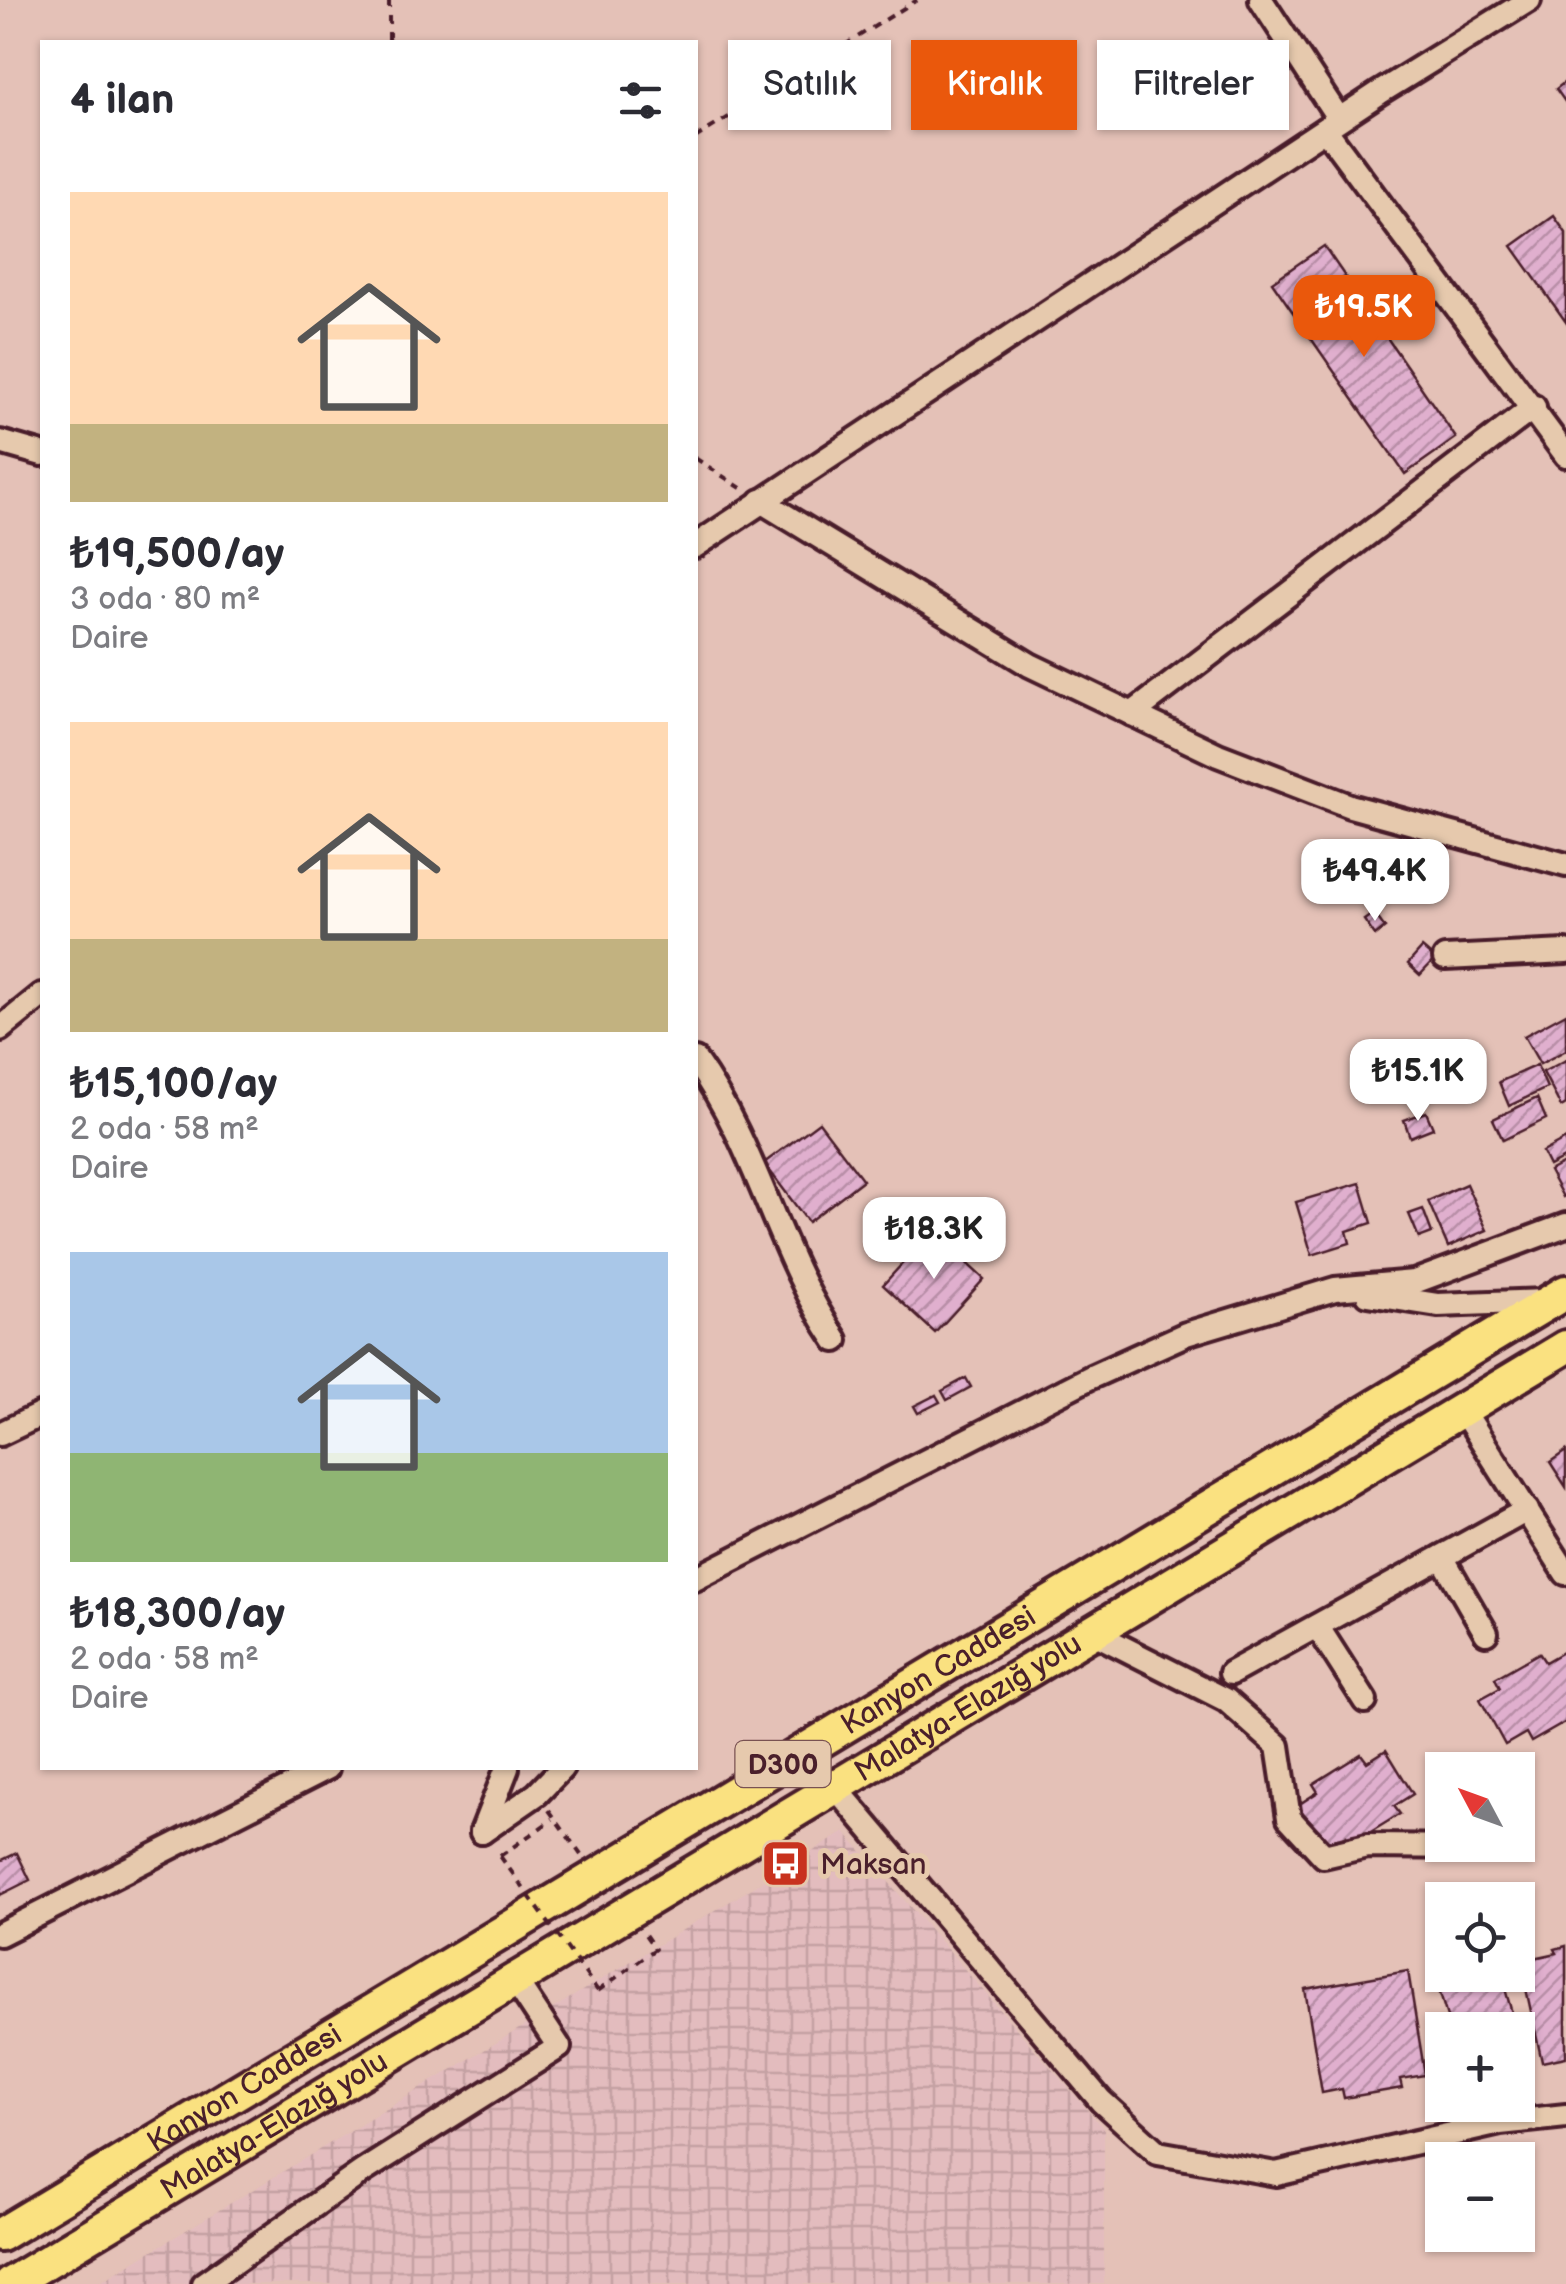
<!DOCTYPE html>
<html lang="tr">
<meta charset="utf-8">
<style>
body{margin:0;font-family:"Balsamiq Sans",sans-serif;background:#f7f7f7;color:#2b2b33;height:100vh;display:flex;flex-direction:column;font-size:38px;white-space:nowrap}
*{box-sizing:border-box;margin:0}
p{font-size:32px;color:#7c7c81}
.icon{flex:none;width:55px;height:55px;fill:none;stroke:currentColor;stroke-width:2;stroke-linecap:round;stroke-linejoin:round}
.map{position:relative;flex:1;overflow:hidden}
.side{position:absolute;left:40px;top:40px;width:658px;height:1730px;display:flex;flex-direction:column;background:#fff;border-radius:0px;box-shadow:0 2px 8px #0004}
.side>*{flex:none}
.banner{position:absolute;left:728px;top:40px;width:688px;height:90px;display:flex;gap:20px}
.needle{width:65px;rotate:311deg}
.fabs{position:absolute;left:1425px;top:1752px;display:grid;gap:20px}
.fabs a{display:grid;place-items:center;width:110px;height:110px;border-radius:0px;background:#fff;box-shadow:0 2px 8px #0004;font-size:50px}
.price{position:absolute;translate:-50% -85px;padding:0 22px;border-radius:20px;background:#fff;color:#222;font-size:32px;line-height:65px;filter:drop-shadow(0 2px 5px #0008)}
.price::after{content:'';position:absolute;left:50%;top:60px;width:30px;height:22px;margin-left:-15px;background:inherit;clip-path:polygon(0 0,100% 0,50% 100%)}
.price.selected{background:#ea580c;color:#fff}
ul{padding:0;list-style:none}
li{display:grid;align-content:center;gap:20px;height:530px;padding:0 30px}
li span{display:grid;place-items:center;height:310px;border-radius:0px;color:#555}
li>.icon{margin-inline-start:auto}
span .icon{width:180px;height:180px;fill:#fffc;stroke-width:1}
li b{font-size:42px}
h2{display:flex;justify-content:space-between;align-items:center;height:120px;padding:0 30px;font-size:42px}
.chip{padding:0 35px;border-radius:0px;background:#fff;box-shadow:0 2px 8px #0004;font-size:35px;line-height:90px}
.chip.selected{background:#ea580c;color:#fff}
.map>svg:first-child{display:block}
.industrial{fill:url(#industrial-grid)}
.building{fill:url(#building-hatch);stroke:#4a1f2b;stroke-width:2.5}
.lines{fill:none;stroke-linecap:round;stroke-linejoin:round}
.minor-casing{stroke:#4a1f2b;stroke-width:30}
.highway-casing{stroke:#4a1f2b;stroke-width:40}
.path{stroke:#4a1f2b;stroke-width:4;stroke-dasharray:8 8;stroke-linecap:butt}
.minor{stroke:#e6c9ad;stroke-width:22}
.highway{stroke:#fae180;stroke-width:32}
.path-bridge{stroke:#4a1f2b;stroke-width:4;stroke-dasharray:8 8;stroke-linecap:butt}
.labels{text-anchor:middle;stroke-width:10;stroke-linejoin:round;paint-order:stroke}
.shield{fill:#e6c9ad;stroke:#795252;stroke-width:2.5}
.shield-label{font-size:28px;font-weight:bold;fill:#4a1f2b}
.street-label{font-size:30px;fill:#4a1f2b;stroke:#e6c9ad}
.poi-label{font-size:30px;fill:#4a1f2b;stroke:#e6c9ad;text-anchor:start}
</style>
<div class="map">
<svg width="1566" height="2284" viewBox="0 0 1566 2284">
<defs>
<pattern id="industrial-grid" width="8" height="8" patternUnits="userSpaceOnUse" patternTransform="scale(2.5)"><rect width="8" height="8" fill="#e3bcbe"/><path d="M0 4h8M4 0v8" fill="none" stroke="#c4a1a3"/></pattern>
<pattern id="building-hatch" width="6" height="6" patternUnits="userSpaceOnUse" patternTransform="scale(2.5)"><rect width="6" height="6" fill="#e0afce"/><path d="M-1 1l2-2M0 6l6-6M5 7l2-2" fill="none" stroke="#b88ea7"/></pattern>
</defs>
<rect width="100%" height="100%" fill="#e4c1b7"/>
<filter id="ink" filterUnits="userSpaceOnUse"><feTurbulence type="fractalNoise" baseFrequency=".01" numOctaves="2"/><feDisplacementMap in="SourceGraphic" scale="20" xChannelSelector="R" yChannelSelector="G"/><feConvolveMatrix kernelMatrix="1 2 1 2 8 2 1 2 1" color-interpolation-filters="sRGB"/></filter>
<g filter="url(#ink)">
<path class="industrial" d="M845,1832L1104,2129V2284H97Z"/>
<g class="building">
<path d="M1566,81V103L1556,89Z"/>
<path d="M1554,216L1566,233V322L1512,246Z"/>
<path d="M1324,246L1456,438L1405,474L1272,282Z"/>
<path d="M1374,913L1385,928L1375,936L1364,920Z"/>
<path d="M1422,948L1435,959L1420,975L1408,964Z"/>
<path d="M1566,1013V1050L1540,1064L1524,1036Z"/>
<path d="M1566,1060V1104L1561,1107L1543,1072Z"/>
<path d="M1537,1065L1547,1088L1509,1106L1499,1082Z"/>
<path d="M1537,1098L1546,1119L1503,1140L1493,1119Z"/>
<path d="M1426,1112L1433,1128L1410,1137L1404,1120Z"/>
<path d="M819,1122L863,1180L808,1222L764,1163Z"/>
<path d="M1566,1139V1157L1549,1166L1542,1152Z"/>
<path d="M1566,1162V1195L1563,1197L1549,1171Z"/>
<path d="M1360,1183L1372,1223L1347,1231L1350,1243L1312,1255L1296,1202Z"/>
<path d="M1466,1184L1487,1230L1448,1247L1428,1201Z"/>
<path d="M1423,1209L1432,1233L1419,1238L1409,1214Z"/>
<path d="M932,1231L984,1279L935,1333L883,1285Z"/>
<path d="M966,1378L971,1387L947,1400L942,1391Z"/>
<path d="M936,1395L940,1402L918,1413L914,1406Z"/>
<path d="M1566,1451V1487L1550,1462Z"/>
<path d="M1566,1650V1722L1531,1742L1526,1733L1505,1745L1480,1699L1500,1688L1495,1678L1539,1653L1545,1662Z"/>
<path d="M1386,1750L1413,1794L1394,1806L1400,1814L1351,1844L1346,1836L1325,1849L1298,1805L1318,1792L1313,1784L1361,1754L1367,1762Z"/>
<path d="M17,1853L30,1880L0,1895V1861Z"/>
<path d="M1566,1946V2057L1542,2062L1520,1961L1557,1953L1555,1949Z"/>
<path d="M1408,1971L1425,2075L1400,2079L1402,2088L1344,2098L1342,2089L1322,2093L1305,1989Z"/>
<path d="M1478,1975H1501L1517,2030H1451L1438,1987Z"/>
</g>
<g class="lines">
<defs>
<g id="minor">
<path d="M1261,0L1339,119"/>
<path d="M1325,129L1566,455"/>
<path d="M0,442L42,454"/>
<path d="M761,501L1030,665L1218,755L1350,806L1566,865"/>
<path d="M695,546L1379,93L1529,0"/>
<path d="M1132,714L1534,407"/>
<path d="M1445,958L1566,952"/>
<path d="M0,1029L42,995"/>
<path d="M695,1060C758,1148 777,1253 836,1340"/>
<path d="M1368,1294L1438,1305L1545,1301"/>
<path d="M1462,1409L1566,1573"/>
<path d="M0,1434L42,1414"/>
<path d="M1442,1557L1486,1633"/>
<path d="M695,1579L1091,1377L1186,1334L1335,1289L1414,1282L1566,1225"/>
<path d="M1317,1626L1365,1701"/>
<path d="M1094,1633L1226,1700L1278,1746L1289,1818L1324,1856L1367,1846L1475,1847"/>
<path d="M1231,1673L1527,1510"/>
<path d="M836,1788L1101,2101L1158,2153L1276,2174L1500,2123L1566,2116"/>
<path d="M482,1832L537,1794L562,1768"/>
<path d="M482,1832L507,1768"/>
<path d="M0,1934L327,1768"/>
<path d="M203,2284L362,2172L559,2047L515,1980"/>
</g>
<g id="highway">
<path id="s1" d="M0,2235L1566,1292"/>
<path id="s2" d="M10,2284L1566,1347"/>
</g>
</defs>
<use href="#minor" class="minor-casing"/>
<use href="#highway" class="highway-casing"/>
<g class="path">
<path d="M389,0V42"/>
<path d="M695,138L917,0"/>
<path d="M695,458L741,488"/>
<path d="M549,1810L581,1855"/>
<path d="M500,1856L553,1819"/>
<path d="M598,1991L655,1949L644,1933"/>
</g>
<use href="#minor" class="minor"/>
<use href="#highway" class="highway"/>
<path class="path-bridge" d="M500,1856L598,1991"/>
</g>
</g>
<defs>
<symbol id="bus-square" viewBox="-11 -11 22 22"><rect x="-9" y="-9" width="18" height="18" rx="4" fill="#c8321e" stroke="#e6c9ad"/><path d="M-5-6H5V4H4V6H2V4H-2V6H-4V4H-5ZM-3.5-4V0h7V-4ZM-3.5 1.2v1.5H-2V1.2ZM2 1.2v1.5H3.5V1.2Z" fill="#fff"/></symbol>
</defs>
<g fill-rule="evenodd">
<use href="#bus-square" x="758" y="1836" width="55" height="55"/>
</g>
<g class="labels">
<rect class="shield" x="735.5" y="1741" width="95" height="46" rx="8"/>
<g class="shield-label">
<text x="783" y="1774">D300</text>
</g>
<g class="street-label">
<text dy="10" stroke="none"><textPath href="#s1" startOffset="1095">Kanyon Caddesi</textPath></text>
<text dy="10" stroke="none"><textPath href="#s2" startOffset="1118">Malatya-Elazığ yolu</textPath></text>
<text dy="10" stroke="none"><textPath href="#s1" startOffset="285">Kanyon Caddesi</textPath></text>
<text dy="10" stroke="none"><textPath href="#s2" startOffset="308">Malatya-Elazığ yolu</textPath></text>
</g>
<g class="poi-label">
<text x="820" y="1874">Maksan</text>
</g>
</g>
</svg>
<div class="fabs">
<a><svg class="needle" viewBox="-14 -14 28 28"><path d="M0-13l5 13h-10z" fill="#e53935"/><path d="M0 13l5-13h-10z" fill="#7c7c81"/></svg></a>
<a><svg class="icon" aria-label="locate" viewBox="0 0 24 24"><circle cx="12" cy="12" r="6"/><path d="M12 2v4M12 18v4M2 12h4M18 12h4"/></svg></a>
<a>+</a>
<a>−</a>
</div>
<b class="price selected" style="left:1364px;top:360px">₺19.5K</b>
<b class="price" style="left:1375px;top:924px">₺49.4K</b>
<b class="price" style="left:1418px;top:1124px">₺15.1K</b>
<b class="price" style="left:934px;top:1282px">₺18.3K</b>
<div class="banner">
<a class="chip">Satılık</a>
<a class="chip selected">Kiralık</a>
<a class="chip">Filtreler</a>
</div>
<section class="side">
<h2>4 ilan<svg class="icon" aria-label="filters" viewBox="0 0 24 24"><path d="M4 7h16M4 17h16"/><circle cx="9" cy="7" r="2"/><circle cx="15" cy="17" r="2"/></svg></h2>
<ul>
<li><span style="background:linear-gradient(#ffd9b3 75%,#c2b280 0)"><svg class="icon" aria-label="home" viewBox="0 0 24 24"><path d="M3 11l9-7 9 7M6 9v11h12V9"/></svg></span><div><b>₺19,500/ay</b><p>3 oda · 80 m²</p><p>Daire</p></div></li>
<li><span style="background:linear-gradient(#ffd9b3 70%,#c2b280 0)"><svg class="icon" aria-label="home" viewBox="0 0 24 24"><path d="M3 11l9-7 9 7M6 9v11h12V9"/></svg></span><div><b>₺15,100/ay</b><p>2 oda · 58 m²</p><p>Daire</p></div></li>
<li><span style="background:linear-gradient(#a9c7e8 65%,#8fb573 0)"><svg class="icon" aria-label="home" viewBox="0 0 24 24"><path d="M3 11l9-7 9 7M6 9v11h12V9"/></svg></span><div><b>₺18,300/ay</b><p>2 oda · 58 m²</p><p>Daire</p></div></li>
</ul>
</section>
</div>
